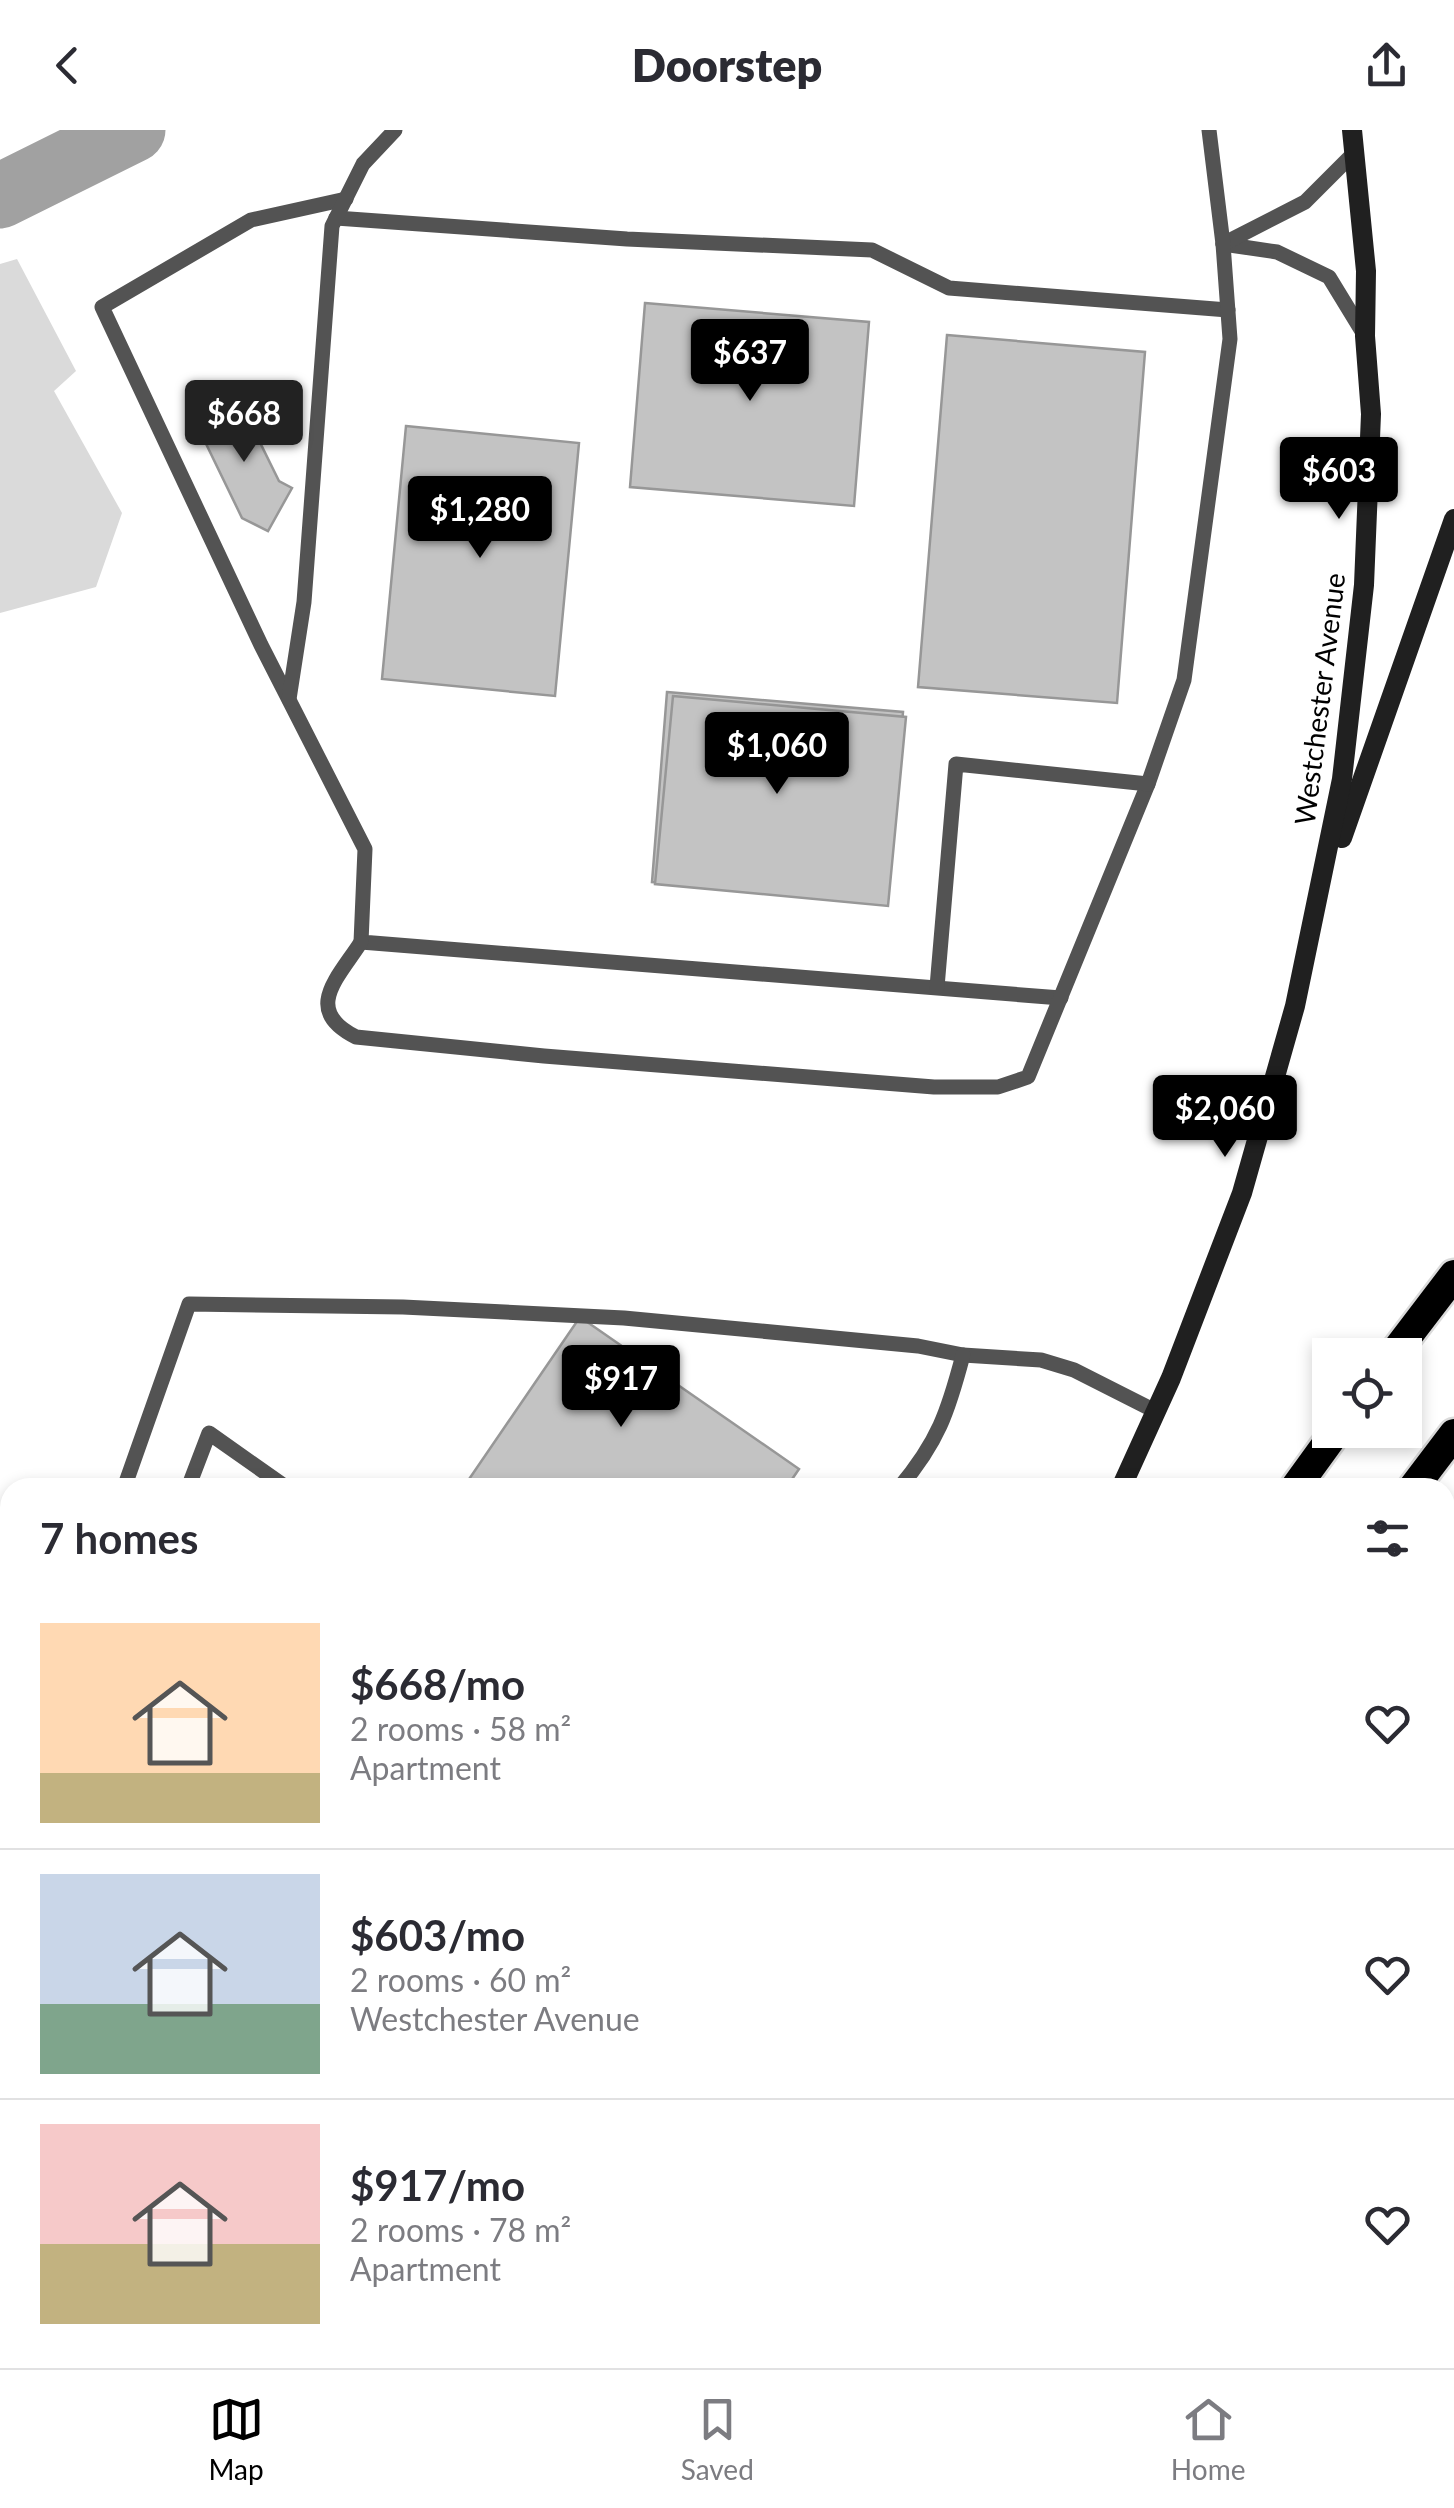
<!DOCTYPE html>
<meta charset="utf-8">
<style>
body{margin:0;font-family:Lato,sans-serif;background:#f2f2f3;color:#2b2b33;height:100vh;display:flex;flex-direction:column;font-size:38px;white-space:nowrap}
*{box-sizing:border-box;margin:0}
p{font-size:32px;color:#7c7c81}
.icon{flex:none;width:55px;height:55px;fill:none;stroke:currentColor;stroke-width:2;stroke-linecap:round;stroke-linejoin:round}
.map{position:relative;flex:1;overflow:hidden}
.sheet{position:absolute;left:0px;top:1348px;width:1455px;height:892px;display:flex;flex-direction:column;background:#fff;border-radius:30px 30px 0 0;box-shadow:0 5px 15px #0003}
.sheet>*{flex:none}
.fabs{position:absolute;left:1312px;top:1208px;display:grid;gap:20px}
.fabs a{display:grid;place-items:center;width:110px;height:110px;border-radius:0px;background:#fff;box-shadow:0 5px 15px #0003;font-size:50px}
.price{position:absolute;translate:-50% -85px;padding:0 22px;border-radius:10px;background:#000;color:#fff;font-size:32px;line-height:65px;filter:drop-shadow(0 2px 5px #0008)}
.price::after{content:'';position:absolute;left:50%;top:60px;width:30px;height:22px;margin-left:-15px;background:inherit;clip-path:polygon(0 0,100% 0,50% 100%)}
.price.selected{background:#222;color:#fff}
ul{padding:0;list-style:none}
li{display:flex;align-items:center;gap:30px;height:250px;padding:0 40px}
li+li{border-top:2px solid #e1e1e2}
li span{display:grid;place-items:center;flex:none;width:280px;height:200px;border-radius:0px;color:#555}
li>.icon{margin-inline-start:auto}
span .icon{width:120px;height:120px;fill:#fffc;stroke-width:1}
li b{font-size:42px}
h2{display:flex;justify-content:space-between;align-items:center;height:120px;padding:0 40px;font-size:42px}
header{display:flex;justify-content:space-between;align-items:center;height:130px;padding:0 40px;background:#fff;font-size:45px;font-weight:800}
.menu{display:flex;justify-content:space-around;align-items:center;height:140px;border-top:2px solid #e1e1e2;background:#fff;font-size:28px;color:#7c7c81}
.menu a{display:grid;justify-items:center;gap:5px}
.menu .selected{color:#000}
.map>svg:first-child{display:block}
.green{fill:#dadada}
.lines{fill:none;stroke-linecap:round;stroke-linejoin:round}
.river{stroke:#a1a1a1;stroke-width:65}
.building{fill:#c3c3c3;stroke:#979797;stroke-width:2.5}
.highway-casing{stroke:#dbdbdb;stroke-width:35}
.lane{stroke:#535353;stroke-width:15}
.secondary{stroke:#202020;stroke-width:20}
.highway{stroke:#000;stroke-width:30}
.labels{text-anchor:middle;stroke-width:8;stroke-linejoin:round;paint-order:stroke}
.street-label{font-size:28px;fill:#000;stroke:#fff}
</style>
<header><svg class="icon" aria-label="back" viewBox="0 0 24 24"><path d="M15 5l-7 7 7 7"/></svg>Doorstep<svg class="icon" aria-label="share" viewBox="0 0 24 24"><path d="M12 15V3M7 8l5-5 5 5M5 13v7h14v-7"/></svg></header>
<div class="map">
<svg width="1454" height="2238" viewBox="0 0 1454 2238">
<rect width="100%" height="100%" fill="#fff"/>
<path class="green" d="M17,129L76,241L54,261L122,383L96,457L0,483V134Z"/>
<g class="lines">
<path class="river" d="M0,66L133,0"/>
</g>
<g class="building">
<path d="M645,173L869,192L854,376L630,357Z"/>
<path d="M947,205L1145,222L1117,573L918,557Z"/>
<path d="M239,270L279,351L292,358L268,401L242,388L195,291Z"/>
<path d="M406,296L579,313L555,566L382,549Z"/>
<path d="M667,562L903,582L887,772L652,752Z"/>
<path d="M673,566L906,587L888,776L655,754Z"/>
<path d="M580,1187L799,1339L786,1358H463Z"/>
<path d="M0,1965L10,1969V2228L0,2225Z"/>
</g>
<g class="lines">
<defs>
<g id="highway">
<path d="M1393,1225L1454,1145"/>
<path d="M1295,1358L1337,1300"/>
<path d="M1413,1358L1454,1304"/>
<path d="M658,2238L661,2230"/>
<path d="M748,2238L752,2230"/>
<path d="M857,2238L861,2230"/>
<path d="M1170,2238L1178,2230"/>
</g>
</defs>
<use href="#highway" class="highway-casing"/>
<g class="lane">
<path d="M346,69L251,90L102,177L261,515L365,719L361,812L1061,868"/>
<path d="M336,88L627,109L872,120L949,158L1228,180"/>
<path d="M1223,114L1277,122L1329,147L1365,206"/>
<path d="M1223,114L1305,72L1355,22"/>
<path d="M289,569L304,472L332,96L363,34L395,0"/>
<path d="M361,812C338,848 302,880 356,907L544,926L934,957H998L1028,947L1148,654L1184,550L1230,209L1223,114L1209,0"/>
<path d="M937,857L956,634L1148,654"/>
<path d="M124,1358L189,1174L403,1177L624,1188L918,1216L963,1225L1041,1230L1074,1240L1157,1282"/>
<path d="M188,1358L209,1303L287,1358"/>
<path d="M899,1358C938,1312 948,1282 963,1225"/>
<path d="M1445,1566L1454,1553"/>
<path d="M0,1612L10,1620"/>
<path d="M10,1834V1854"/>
<path d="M187,2230V2238"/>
<path d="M234,2230L236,2238"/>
</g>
<g class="secondary">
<path d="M1342,708L1454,389"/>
<path d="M1121,1358L1171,1248L1242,1063L1295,876L1342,649L1364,455L1371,284L1365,206L1366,141L1352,0"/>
<path d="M1445,1952L1454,1940"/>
<path d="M617,2238L621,2230"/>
<path d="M1226,2238L1232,2230"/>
</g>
<use href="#highway" class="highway"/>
</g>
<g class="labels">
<g class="street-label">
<text transform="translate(1320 569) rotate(-83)" y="10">Westchester Avenue</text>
</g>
</g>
</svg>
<div class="fabs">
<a><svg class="icon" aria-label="locate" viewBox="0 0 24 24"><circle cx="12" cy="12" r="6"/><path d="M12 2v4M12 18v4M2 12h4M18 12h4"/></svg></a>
</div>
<b class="price" style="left:750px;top:274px">$637</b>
<b class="price selected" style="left:244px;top:335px">$668</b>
<b class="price" style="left:1339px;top:392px">$603</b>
<b class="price" style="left:480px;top:431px">$1,280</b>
<b class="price" style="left:777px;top:667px">$1,060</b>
<b class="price" style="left:1225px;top:1030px">$2,060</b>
<b class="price" style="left:621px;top:1300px">$917</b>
<section class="sheet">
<h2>7 homes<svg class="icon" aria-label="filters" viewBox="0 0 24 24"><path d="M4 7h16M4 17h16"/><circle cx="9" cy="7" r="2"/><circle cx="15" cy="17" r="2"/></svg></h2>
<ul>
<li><span style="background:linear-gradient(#ffd9b3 75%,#c2b280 0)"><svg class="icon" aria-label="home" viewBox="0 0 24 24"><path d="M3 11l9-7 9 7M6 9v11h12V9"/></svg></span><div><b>$668/mo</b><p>2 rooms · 58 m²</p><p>Apartment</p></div><svg class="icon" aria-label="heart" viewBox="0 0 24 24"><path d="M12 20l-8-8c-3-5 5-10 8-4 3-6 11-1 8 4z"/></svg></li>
<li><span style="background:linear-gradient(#c9d6e8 65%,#7fa58c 0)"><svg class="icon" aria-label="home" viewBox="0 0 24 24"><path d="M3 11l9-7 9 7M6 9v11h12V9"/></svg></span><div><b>$603/mo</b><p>2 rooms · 60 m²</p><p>Westchester Avenue</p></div><svg class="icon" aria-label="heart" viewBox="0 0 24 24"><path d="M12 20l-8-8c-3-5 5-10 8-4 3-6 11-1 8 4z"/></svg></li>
<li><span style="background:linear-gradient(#f6c9c9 60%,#c2b280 0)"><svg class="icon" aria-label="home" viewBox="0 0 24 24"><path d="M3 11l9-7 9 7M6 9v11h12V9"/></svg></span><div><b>$917/mo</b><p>2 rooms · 78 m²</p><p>Apartment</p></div><svg class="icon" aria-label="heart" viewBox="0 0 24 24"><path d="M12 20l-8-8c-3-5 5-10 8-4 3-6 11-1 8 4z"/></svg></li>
</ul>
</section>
</div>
<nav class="menu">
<a class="selected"><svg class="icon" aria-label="map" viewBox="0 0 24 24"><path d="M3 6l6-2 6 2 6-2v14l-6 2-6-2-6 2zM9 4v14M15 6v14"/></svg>Map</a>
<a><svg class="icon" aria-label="saved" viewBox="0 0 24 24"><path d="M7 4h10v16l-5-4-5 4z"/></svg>Saved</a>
<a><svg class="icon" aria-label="home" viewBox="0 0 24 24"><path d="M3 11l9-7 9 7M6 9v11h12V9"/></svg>Home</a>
</nav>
